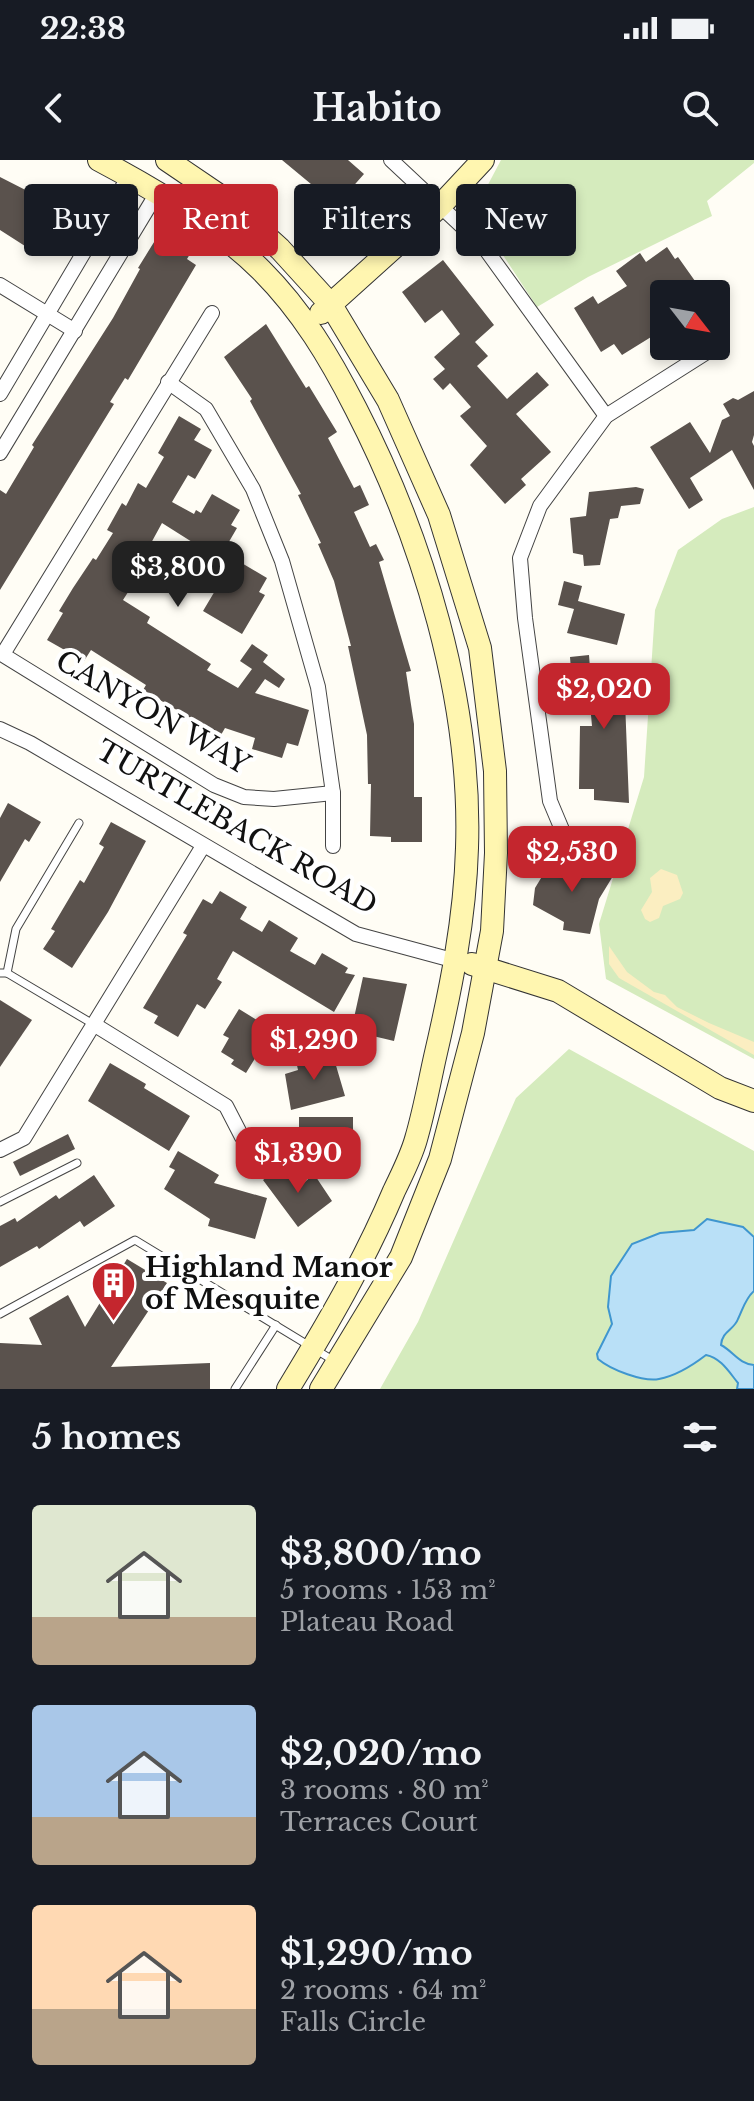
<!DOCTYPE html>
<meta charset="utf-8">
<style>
body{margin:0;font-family:"Libre Baskerville",serif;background:#20242c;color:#f1f3f6;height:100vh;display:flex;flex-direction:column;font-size:30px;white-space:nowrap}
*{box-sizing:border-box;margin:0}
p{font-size:26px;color:#9ea1a6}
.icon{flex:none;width:44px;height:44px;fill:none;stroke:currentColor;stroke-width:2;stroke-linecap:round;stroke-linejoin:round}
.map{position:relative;height:1229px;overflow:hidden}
.details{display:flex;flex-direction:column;background:#171b24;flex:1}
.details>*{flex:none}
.hud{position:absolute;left:24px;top:24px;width:706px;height:72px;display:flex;gap:16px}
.needle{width:52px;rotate:121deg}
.fabs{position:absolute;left:650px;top:120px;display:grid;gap:16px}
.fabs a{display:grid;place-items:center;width:80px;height:80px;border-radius:8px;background:#171b24;box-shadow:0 4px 12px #0003;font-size:40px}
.price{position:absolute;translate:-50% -68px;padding:0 18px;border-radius:16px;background:#c4262e;color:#fff;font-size:26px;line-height:52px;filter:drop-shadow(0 2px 4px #0008)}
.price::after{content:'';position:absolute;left:50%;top:48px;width:24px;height:18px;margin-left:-12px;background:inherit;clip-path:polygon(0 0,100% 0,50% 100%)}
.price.current{background:#222;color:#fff}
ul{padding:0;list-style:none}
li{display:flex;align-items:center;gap:24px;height:200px;padding:0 32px}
li span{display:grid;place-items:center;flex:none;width:224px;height:160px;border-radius:8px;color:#555}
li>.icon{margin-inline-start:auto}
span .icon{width:96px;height:96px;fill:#fffc;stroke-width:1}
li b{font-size:34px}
h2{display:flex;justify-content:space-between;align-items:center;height:96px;padding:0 32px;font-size:34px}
.tag{padding:0 28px;border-radius:8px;background:#171b24;box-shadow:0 4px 12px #0003;font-size:28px;line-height:72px}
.tag.current{background:#c4262e;color:#fff}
.status{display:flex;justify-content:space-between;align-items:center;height:56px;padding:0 40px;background:#171b24;direction:ltr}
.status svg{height:22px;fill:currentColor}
header{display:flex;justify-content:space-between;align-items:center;height:104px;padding:0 32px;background:#171b24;font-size:36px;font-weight:800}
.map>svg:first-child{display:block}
.green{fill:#d5ebbd}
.sand{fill:#fbeec1}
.water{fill:#b9e0f7;stroke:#3f96cf;stroke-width:2}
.building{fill:#5a524d}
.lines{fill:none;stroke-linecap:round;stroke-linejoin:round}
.lane-casing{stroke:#444;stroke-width:9}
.street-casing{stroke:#444;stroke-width:16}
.secondary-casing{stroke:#333;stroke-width:24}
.lane{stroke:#fff;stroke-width:7}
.street{stroke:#fff;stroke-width:14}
.secondary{stroke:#fff6b0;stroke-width:22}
.labels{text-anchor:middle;stroke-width:8;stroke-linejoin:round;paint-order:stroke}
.street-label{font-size:28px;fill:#111;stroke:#fff}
.poi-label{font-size:28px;font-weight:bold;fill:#111;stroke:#fff;text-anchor:start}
</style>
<div class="status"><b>22:38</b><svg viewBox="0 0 49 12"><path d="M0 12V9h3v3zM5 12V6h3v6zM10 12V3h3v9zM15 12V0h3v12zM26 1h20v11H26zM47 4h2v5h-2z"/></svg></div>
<header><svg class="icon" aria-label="back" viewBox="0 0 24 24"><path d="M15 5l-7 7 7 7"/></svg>Habito<svg class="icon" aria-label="search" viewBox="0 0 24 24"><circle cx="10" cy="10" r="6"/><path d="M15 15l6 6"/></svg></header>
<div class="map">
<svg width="754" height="1229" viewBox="0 0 754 1229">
<rect width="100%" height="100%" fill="#fffdf5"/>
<g class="green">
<path d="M501,0H754V3L707,41L712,56L588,117L537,147L474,51Z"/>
<path d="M754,347V899L606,819L599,764L644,617L655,450L678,390L722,359Z"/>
<path d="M569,889L754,991V1229H380L418,1162L516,938Z"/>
</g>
<g class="sand">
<path d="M661,709L677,715L683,733L680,739L663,746L659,758L650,762L645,759L641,750L652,732L650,718Z"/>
<path d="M609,786L627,812L654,832L665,835L677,847L709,863L754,882V895L619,818L609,804Z"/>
</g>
<path class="water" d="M707,1059L743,1067L754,1077V1131C745,1139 743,1149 738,1159C734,1170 722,1171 721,1185C734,1192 739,1204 754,1205V1229H737L738,1223C729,1212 721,1198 706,1195C693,1205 675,1216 659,1219C643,1222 611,1210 598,1199L597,1194L612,1164L608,1147L611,1116L632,1084L660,1073L694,1070Z"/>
<g class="building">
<path d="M282,0H348L364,14L349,31L354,35L334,58L310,37L317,29Z"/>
<path d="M0,17L51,43L56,35L70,44L39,95L0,70Z"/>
<path d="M159,74L190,94L187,99L196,105L128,220L125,218L110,242L114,244L0,430V330L6,334L34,287L32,285L113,158L140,109L138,108Z"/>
<path d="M667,87L675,99L678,97L695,121L676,134H664V143L659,147L664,154V169L622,195L614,184L601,192L574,148L593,136L598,144L627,126L616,111L640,93L646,102Z"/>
<path d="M443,100L494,165L475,182L488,196L477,206L507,239L537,212L549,225L516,254L551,292L521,319L526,325L505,344L470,305L487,286L460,256L471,247L450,223L443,230L433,219L445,209L434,197L460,174L442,150L425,163L402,132Z"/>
<path d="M266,164L306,228L309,226L337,272L328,278L354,328L360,325L369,345L354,352L370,387L376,384L384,400L379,402L411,511L406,512L414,564V637H422V682H391V677L370,676L371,624H368L367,575L348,486H351L334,421L318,384L321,383L298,335L301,334L250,241L252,239L224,197Z"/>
<path d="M754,231V275L752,282L754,286V330L732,290L690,318L703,340L689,349L650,287L690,262L710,293L722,260L730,256L723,244L733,238L738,240Z"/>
<path d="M179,256L201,269L194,280L212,290L195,319L188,315L172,342L194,354L196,350L201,353L212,334L240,350L231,365L237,368L223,392L267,418L259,432L265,435L242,474L203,451L225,414L195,396L200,387L162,363L144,396L149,399L123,440L150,457L147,463L211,504L207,510L238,528L252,509L240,501L252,484L268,495L263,502L285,519L279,528L265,519L255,533L309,550L298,586L287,583L282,598L252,589L255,578L225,568L218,580L190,563L192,559L143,530L146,525L91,490L84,501L47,480L63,453L59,451L73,428L93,398L96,400L113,373L107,370L122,343L126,346L138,323L146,328L164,297L158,293Z"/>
<path d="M636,327L644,329L640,344L621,346L618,358L610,359L600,405L584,406L583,395L573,393L570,358L586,356L589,332Z"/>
<path d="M564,421L582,426L578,441L625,454L617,485L567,473L574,449L558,445Z"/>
<path d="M589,495L590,508L627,505L630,541H625L629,643L594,640V629H579L580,566H592L588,522L572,523L570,497Z"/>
<path d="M8,643L41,662L29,682L25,679L0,722V658Z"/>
<path d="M111,662L146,681L108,752L72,808L43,789L55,771L51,769L80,720L84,723L104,687L99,684Z"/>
<path d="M569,700L591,703L613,716L599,739L590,774L563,770L564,762L533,745L535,728L549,705L566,715Z"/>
<path d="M220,731L247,747L240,759L262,772L269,760L298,778L290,791L315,805L322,793L348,808L345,813L355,815L334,852L233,791L217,819L222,822L205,849L197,844L178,877L154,863L158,856L143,848L187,775L183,773L203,739L212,744Z"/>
<path d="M363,817L407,824L394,881L373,876L372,881L350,876Z"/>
<path d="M0,840L32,860L0,907Z"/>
<path d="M239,849L278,873L263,898L257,895L246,913L231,904L234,900L221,892L229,878L223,875Z"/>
<path d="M332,892L345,936L291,950L285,914L298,910L296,901Z"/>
<path d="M110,903L146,924L144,928L190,956L169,991L88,941Z"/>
<path d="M299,957H353V1001H320V982H299Z"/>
<path d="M68,974L75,989L20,1016L13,1002Z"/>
<path d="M178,991L219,1015L214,1023L267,1038L255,1079L208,1066L210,1059L164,1029L175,1010L169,1007Z"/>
<path d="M282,1006L299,1027L314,1014L332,1041L298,1067L263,1020Z"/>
<path d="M94,1015L115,1046L84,1067L80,1061L39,1089L37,1086L0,1107V1066L15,1058L17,1062L56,1035L59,1039Z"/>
<path d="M127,1099L167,1123L111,1207L210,1203V1229H0V1183L42,1185L29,1158L68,1135L85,1167Z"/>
</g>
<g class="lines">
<defs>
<g id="lane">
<path d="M0,813H7L16,769L79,663"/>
<path d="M7,813L93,864"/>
<path d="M0,1042L77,1003"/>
<path d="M0,1154L135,1080L336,1202"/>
<path d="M235,1229L276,1165"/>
</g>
<g id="street">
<path d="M391,0L484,87L606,256"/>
<path d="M0,125L75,171"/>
<path d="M168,222L206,249L253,329L282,401L318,527L333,633V686"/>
<path d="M0,234L129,16"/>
<path d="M0,293L157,33"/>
<path d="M0,493L214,625L244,637L274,639L333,633"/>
<path d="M3,494L212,153"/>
<path d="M0,569L30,583L356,774L456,801"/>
<path d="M563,672L550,641L525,458L520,398L540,346L606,256L718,185"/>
<path d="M95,865L226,946L242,977"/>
<path d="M0,990L24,978L203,686"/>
</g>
<g id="secondary">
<path d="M99,0C152,28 219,68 261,110C302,151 330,198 356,249C423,379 472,541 467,688C465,759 451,828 435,897C429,924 424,952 416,979C411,997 402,1014 394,1031C365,1100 327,1165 288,1229"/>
<path d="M167,0L226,40L280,89L331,145L388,240L439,355L480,488L495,611L496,693L492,771L473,873L440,999L401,1097L321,1229"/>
<path d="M321,153L441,45L483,0"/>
<path d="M472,804L558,831L720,928L754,941"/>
</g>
</defs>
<use href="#lane" class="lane-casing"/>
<use href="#street" class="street-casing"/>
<use href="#secondary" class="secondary-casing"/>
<use href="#lane" class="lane"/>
<use href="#street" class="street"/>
<use href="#secondary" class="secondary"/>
</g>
<defs>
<symbol id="building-pin" viewBox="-11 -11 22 30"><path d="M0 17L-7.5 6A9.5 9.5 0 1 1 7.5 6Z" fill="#c4262e" stroke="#fff"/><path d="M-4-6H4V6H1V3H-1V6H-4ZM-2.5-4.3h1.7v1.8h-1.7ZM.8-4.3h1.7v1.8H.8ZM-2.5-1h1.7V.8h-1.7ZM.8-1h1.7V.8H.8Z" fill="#fff"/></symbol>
</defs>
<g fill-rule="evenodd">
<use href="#building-pin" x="88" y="1098" width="51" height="69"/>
</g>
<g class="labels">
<g class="street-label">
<text transform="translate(153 552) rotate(30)" y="10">CANYON WAY</text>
<text transform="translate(237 667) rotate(30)" y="10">TURTLEBACK ROAD</text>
</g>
<g class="poi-label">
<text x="145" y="1117">Highland Manor<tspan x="145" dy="32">of Mesquite</tspan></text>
</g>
</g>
</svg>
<div class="fabs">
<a><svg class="needle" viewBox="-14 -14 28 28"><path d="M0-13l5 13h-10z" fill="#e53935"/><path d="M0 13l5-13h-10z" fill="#9ea1a6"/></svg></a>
</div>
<b class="price current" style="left:178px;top:449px">$3,800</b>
<b class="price" style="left:604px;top:571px">$2,020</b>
<b class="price" style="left:572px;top:734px">$2,530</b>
<b class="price" style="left:314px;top:922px">$1,290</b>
<b class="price" style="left:298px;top:1035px">$1,390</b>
<div class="hud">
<a class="tag">Buy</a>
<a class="tag current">Rent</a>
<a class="tag">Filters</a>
<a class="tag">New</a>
</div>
</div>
<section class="details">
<h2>5 homes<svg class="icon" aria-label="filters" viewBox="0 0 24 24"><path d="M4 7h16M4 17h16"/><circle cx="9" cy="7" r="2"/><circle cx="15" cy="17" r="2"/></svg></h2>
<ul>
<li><span style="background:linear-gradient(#dfe7d0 70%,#b9a48a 0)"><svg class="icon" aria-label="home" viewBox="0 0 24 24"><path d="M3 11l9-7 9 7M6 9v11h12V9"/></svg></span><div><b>$3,800/mo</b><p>5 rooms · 153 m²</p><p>Plateau Road</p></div></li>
<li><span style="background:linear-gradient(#a9c7e8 70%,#b9a48a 0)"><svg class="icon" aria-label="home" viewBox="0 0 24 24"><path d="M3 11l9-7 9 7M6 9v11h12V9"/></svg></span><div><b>$2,020/mo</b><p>3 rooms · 80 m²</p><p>Terraces Court</p></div></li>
<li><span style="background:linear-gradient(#ffd9b3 65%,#b9a48a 0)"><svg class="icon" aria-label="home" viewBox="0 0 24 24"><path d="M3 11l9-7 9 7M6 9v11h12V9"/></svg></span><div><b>$1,290/mo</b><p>2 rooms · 64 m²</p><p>Falls Circle</p></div></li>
</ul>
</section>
